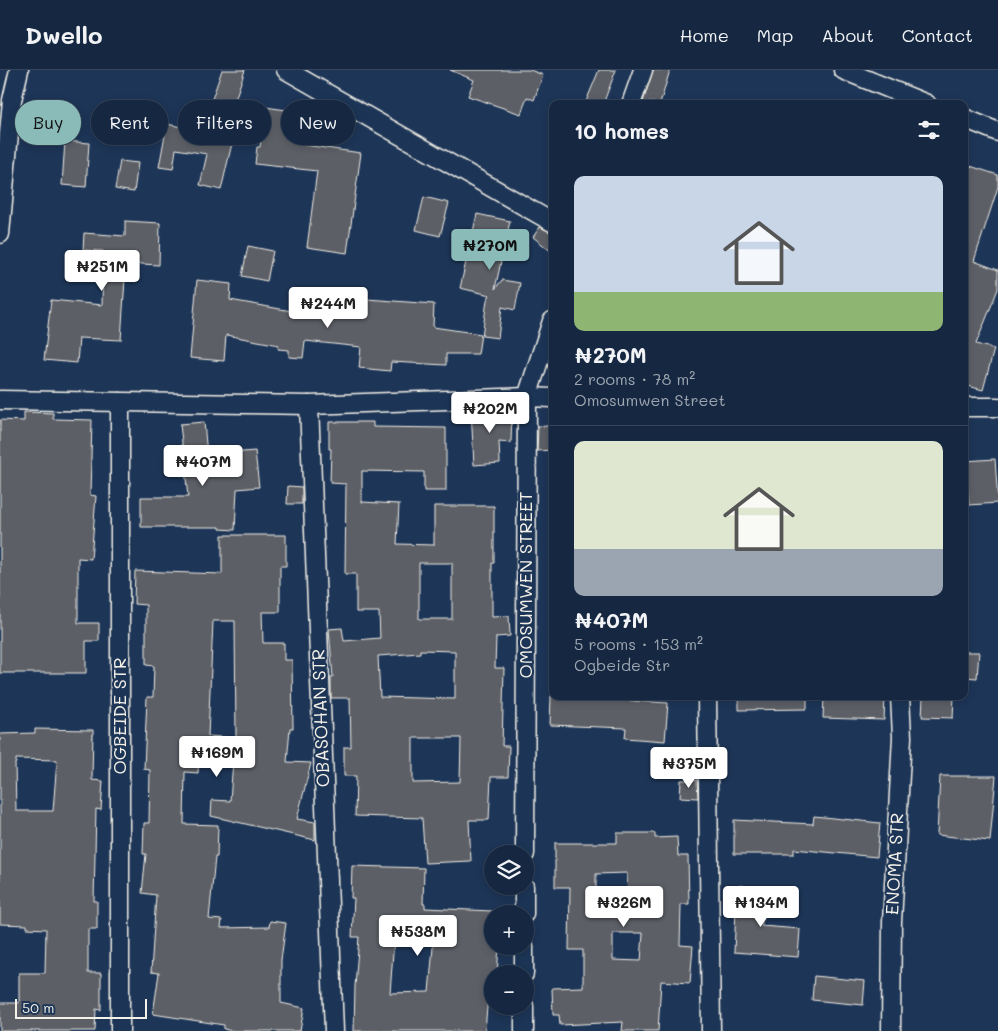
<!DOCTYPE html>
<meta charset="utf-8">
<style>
body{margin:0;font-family:Mali,sans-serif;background:#1f3048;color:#f1f3f6;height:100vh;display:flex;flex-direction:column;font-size:19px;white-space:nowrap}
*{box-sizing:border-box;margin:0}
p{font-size:16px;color:#9ea6b1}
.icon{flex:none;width:28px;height:28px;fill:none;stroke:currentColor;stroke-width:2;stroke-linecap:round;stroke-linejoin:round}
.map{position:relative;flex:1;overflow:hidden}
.sheet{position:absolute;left:549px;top:30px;width:419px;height:600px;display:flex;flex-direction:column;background:#162841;border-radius:10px;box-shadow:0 2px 8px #0003,0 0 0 1px #35445a}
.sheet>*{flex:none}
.hud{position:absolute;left:15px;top:30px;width:459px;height:45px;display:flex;gap:10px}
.tools{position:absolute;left:484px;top:775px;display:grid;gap:10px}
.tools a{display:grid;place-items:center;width:50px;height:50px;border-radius:50%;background:#162841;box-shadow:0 2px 8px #0003,0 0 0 1px #35445a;font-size:25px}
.scale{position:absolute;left:15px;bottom:12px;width:132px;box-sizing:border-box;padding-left:5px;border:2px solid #f4f1e8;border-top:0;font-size:14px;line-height:18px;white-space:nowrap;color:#f4f1e8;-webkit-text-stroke:4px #1d3557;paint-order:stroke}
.price{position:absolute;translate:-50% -42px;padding:0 11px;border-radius:5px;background:#fff;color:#222;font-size:16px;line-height:32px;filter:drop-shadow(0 1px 2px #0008)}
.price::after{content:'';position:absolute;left:50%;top:30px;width:15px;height:11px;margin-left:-8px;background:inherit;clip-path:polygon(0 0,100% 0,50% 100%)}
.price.current{background:#8bbbb9;color:#111}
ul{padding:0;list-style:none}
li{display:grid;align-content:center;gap:10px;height:265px;padding:0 25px}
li+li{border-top:1px solid #35445a}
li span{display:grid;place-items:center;height:155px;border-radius:10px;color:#555}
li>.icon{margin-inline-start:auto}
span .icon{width:90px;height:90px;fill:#fffc;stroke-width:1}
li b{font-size:21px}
h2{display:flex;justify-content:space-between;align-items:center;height:60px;padding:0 25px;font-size:21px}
.pill{padding:0 18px;border-radius:22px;background:#162841;box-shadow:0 2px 8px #0003,0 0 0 1px #35445a;font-size:18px;line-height:45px}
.pill.current{background:#8bbbb9;color:#111}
header{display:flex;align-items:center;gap:30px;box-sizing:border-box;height:70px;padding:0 25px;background:#162841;border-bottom:1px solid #35445a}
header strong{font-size:24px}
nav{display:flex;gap:28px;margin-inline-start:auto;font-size:18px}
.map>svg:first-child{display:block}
.building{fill:#5c5f66;stroke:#f4f1e8;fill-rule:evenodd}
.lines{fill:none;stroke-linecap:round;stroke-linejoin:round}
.minor-casing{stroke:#f4f1e8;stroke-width:21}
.minor{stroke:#1d3557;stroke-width:18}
.labels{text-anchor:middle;stroke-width:4;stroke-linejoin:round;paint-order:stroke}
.street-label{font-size:18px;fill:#f4f1e8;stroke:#1d3557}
</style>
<header>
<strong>Dwello</strong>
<nav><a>Home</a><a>Map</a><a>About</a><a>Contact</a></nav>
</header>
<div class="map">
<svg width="998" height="961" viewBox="0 0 998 961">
<rect width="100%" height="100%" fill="#1d3557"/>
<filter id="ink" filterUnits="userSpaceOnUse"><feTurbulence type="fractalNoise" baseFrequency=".02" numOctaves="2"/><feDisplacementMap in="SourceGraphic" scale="10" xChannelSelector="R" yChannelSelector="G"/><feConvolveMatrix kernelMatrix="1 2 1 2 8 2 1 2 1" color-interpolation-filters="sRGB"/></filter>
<g filter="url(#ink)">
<g class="building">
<path d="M222,0H245L233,36L212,29Z"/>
<path d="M450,0H530L543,5L534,30L527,27L521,44L468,26L474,10Z"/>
<path d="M599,0H616L603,34H585Z"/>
<path d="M653,0H670L660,34L643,32Z"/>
<path d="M265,37L308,43L304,75L361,83L347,183L307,177L317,101L255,94L257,77H260Z"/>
<path d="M167,54L186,58V55L209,59L208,63L233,69L221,120L200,115L207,84L176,79L173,99L159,97Z"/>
<path d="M65,71L89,73L86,117L62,115Z"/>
<path d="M120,91L138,93L134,122L115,119Z"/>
<path d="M967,95L998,105V117L974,191L998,200V219L976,274L994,279L983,320L964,315V105Z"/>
<path d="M424,127L449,133L440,166L416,160Z"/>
<path d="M477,144L510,151L495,219L502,210L520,213L515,240L502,237L498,268L482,266L487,230L490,225L460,218Z"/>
<path d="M125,151L160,153L159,195L126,193L121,270L79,268L77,293L44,290L51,230L102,235L103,181L83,180L84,163L125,166Z"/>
<path d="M540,157L552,163V182L533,167Z"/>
<path d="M248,176L273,181L267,211L242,206Z"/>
<path d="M197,210L231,214L230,230L336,249L340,227L434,234L433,257L481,264L478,284H446V295L391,292L390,301L359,298L361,277L305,271L303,288L289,287V280L278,279L279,275L226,265L224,291L190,288Z"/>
<path d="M480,339L512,340L511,373L499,372L500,393L474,395L471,340Z"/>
<path d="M24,342L53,343V349L92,350L90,425L96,426L91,489L78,488V553H99V571H86V603H0V350L24,351Z"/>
<path d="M204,352L207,385L255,381L259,417L237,419L235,460L220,459V457H141V427H188L180,354Z"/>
<path d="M329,352H373V357L446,358V421H424V402L362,401V432L399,434L397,474L434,475V436H494V493H492V547L509,546L510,566L496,567L495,598H504L502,676H509L508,707H491L489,750H469L471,791L425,793L422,748L355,746L356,706H344V677H351L350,628H331V607H333L329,559L342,558L344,571L380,568L379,542H356V504H345L346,414L330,413L331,379H329ZM419,493H452V549H419ZM420,580L455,581V629L380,627L378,586L420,583ZM413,668H461L460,712L413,713Z"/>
<path d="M538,356H552V380L537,381Z"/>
<path d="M995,389L998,433L969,435L965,391Z"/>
<path d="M288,416L302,417V434H287Z"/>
<path d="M222,465H286V496H280V542H262L263,573H284V590H292L293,658H290L287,692L311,693L297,749L315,752V770L211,746L212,730L230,731L233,690L199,688L198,703L185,702L184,754L218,755L217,787H215L209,849L222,850L221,858L269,857L270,851L286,853L281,890V933L304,938L300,961H232L224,959V955L153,944L159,903L151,902L156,825L142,823L146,784H143L144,753H149L150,700L144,699L147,627H153L154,596L146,595V535L134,534L135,501L222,504ZM213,551H235L236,668L208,666Z"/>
<path d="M964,582H979L977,608L964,607Z"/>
<path d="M551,626H620V630L668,633L665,671L625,668L626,658L550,655Z"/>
<path d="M739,626H807V639L739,640Z"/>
<path d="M824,626H885L884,650L823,648Z"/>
<path d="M923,626H954L953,648L922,647Z"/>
<path d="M35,659L93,660L92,710L103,711L101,740L96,739L94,831H97V859H88V903H101V940L96,939L95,961H0V933H19V903H45L46,859L27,858V855L0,854V664L35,663ZM16,689L57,690L53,741H16L15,693H16Z"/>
<path d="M940,706H996L990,771L937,765Z"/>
<path d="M681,710H697L698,728L680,727Z"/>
<path d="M814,746L880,753L877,787L794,779V784H734V750L813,754Z"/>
<path d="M617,763H655V768L677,767L678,786H688L689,834H681L680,875L693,876L690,913L661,911L658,961H622L623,952L560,955L559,945H553L552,918L583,917V880H569L570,817H555V773H617ZM627,803L628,836H596V804ZM613,863H643L641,891L613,890Z"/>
<path d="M352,796L424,798L423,834H425V838L492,841V876H499L497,904H492V913H489L485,961H354L355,916L359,867H352L354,828H351ZM397,866H434L429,922L390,923L394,869H397Z"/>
<path d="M740,815L770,824L761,856L800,859L798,887L734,882L736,840L733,839Z"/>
<path d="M814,906L865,911L863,935L812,930Z"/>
</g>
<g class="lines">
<defs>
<g id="minor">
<path d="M286,0L552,152"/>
<path d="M843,0L927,34"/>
<path d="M631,34L643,0"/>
<path d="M964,48L998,62"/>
<path d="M0,164L12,30L19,0"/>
<path d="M0,330L309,335L527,327L552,328"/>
<path d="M120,332V961"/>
<path d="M309,335L334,961"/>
<path d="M964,337H998"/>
<path d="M707,626L711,961"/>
<path d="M525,784L527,327L552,251"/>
<path d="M524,844V816"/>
<path d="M524,904V876"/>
<path d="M524,961V936"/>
<path d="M891,961L892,852L902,667L900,626"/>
</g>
</defs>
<use href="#minor" class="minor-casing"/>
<use href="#minor" class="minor"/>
</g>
</g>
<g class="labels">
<g class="street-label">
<text transform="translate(526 515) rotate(-90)" y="6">OMOSUMWEN STREET</text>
<text transform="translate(120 646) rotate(-90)" y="6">OGBEIDE STR</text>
<text transform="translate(321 648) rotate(-92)" y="6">OBASOHAN STR</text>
<text transform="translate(895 794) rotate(-87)" y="6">ENOMA STR</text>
</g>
</g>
</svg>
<div class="tools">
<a><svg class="icon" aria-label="layers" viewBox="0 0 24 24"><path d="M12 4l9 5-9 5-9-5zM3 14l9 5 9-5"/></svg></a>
<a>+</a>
<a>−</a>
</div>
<div class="scale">50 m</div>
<b class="price current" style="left:490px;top:201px">₦270M</b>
<b class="price" style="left:102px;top:222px">₦251M</b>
<b class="price" style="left:328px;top:259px">₦244M</b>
<b class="price" style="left:490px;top:364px">₦202M</b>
<b class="price" style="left:203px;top:417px">₦407M</b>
<b class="price" style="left:217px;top:708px">₦169M</b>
<b class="price" style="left:689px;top:719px">₦375M</b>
<b class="price" style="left:624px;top:858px">₦326M</b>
<b class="price" style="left:761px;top:858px">₦134M</b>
<b class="price" style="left:418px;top:887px">₦538M</b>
<div class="hud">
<a class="pill current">Buy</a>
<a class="pill">Rent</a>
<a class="pill">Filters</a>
<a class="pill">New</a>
</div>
<section class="sheet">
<h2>10 homes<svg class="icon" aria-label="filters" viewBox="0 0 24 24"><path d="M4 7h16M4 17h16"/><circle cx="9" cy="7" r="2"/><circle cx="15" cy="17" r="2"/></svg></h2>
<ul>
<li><span style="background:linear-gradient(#c9d6e8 75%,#8fb573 0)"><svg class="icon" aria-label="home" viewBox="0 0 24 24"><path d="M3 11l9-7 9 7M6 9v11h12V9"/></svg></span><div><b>₦270M</b><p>2 rooms · 78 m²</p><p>Omosumwen Street</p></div></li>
<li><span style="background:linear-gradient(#dfe7d0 70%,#9aa5b1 0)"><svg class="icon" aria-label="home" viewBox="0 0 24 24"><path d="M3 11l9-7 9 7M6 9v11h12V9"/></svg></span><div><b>₦407M</b><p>5 rooms · 153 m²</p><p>Ogbeide Str</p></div></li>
</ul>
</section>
</div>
